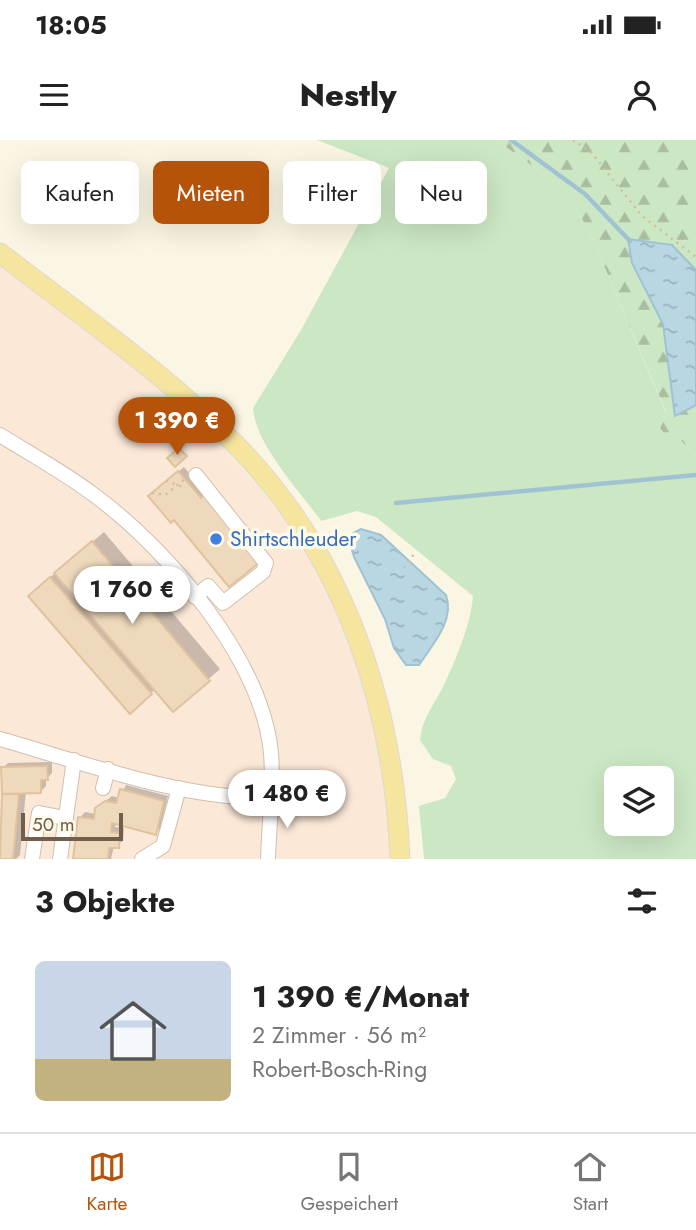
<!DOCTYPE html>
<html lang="de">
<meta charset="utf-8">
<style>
body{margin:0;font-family:Jost,sans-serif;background:#f6f6f6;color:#222;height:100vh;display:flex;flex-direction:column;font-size:26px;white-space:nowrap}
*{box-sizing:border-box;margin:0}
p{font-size:23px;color:#767676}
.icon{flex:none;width:38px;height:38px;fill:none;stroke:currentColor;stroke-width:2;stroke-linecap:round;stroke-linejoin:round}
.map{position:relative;height:719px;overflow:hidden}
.drawer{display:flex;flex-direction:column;background:#fff;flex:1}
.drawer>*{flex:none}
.hud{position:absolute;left:21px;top:21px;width:654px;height:63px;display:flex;gap:14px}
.fabs{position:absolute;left:604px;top:626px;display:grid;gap:14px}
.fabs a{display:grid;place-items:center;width:70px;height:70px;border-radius:10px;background:#fff;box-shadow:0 7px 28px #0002;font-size:35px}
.scale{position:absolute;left:21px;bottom:18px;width:102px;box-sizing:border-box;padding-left:7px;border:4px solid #715f4b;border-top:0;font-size:19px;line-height:24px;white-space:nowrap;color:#715f4b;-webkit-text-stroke:5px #fef9e9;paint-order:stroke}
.price{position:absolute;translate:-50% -60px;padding:0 16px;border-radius:24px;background:#fff;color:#222;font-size:23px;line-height:46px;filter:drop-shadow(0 2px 4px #0008)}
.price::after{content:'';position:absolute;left:50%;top:42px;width:21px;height:16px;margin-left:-10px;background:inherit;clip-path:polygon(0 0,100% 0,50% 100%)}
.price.selected{background:#b45309;color:#fff}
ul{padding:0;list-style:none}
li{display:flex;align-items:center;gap:21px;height:175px;padding:0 35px}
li+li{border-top:2px solid #e0e0e0}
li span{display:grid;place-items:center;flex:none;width:196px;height:140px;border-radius:10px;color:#555}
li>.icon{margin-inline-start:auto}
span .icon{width:84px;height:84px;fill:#fffc;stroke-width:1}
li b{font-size:30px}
h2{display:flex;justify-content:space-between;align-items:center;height:84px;padding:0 35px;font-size:30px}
.tag{padding:0 24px;border-radius:10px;background:#fff;box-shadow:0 7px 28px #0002;font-size:24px;line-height:63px}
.tag.selected{background:#b45309;color:#fff}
.status{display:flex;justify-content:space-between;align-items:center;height:49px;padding:0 35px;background:#fff;direction:ltr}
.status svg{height:19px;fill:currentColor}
header{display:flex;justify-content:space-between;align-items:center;height:91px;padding:0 35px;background:#fff;font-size:32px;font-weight:800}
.menu{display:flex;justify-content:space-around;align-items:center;height:98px;border-top:2px solid #e0e0e0;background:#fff;font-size:19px;color:#767676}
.menu a{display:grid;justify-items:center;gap:4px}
.menu .selected{color:#b45309}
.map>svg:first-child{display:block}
.commercial{fill:#fbe8d7}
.green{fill:#cbe7c3;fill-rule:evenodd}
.forest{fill:url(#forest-firs)}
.water{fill:url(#water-ripples);stroke:#a0c3d4;stroke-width:2}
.shadow{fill:#0003}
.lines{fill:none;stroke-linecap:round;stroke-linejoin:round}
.stream{stroke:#a0c3d4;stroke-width:4.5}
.building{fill:#efd9bc;stroke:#e0c39e;stroke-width:2}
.minor-casing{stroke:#cec1ad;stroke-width:16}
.major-casing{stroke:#ddd9d4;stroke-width:21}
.path{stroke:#d3bda0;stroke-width:2.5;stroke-dasharray:2 5;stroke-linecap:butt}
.minor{stroke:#fff;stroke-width:14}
.major{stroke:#f6e59f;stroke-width:19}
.shop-dot{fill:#3f7fe0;stroke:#fef9e9;stroke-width:2.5}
.labels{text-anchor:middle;stroke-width:7;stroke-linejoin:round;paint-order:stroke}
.shop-label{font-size:21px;fill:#366cbe;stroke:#fef9e9;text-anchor:start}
</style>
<div class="status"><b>18:05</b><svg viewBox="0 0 49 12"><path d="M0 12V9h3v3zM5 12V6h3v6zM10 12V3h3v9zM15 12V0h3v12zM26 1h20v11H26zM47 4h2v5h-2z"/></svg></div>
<header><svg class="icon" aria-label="menu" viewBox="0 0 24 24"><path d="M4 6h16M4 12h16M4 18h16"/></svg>Nestly<svg class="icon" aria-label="person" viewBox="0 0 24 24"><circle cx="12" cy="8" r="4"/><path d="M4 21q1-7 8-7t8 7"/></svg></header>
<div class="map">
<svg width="696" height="719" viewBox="0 0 696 719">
<defs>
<pattern id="forest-firs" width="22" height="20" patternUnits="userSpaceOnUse" patternTransform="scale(1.75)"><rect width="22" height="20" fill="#cbe7c3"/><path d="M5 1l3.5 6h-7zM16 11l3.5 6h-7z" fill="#a9bea0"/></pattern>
<pattern id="water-ripples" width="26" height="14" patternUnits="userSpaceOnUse" patternTransform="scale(1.75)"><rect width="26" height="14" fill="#b9d6e3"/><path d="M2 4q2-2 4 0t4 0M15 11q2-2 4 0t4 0" fill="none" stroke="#9bb1ba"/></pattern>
</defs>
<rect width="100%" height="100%" fill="#fbf6e3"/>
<path class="commercial" d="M0,122L122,214L197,279L260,348L299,400L333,455L376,569L393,719H0Z"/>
<path class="green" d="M317,0H496L566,50L591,95L666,273L660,288L679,299L696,315V719H424L419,666L445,658L456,639L451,626L433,619L420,600C423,577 434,565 444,545C456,519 471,484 473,456L376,377L357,371L321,381C299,350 256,306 253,268L301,190L389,28ZM616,639H662V684H616Z"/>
<path class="forest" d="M496,0H696V130L672,105L628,100L632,123L663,184L675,275L696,265V315L679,299L669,298L660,288L666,272L591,95L566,50Z"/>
<g class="water">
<path d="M628,99L672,105L696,130V265L675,276L663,184L632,123Z"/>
<path d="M361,389L381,395L446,455C455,480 433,504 419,525H406L394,508L385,479L354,417L350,403L353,393Z"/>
</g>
<g class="shadow">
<path d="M184,327L207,354L264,416L155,351Z"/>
<path d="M104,392L220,529L173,570L156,549L151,553L41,445Z"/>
<path d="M52,622V633L46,639V646L41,651H26L20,715L16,719H0L3,628L8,623Z"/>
<path d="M126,645L168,656L160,688L155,693L116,683L115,687L124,688L123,701L114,706L111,719H75L80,678L85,672L96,674L103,663L112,656L119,658Z"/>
</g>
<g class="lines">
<g class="stream">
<path d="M511,0L585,54L630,101"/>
<path d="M396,363L696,335"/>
</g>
</g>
<g class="building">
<path d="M179,308L187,316L175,327L167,318Z"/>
<path d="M178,331L201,358L205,355L260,422L229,447L174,380L171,383L148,356Z"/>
<path d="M92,401L210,541L173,572L54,433Z"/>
<path d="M50,437L152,554L130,574L28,456Z"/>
<path d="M47,626L48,640H41V653L2,654L1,627Z"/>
<path d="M120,649L164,661L156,695L112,683L111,692L120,693L119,708H109L108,719H73L78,677L94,679L95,668L105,661L116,663Z"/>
<path d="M2,654H19L13,719H0Z"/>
</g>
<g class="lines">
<defs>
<g id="minor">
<path d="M0,295C32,315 65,333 94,355C168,409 262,520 271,613C274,648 269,684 268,719"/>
<path d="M195,457L208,446L223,463L263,432L266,423L196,335"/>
<path d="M0,599C84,623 184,660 271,658"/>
<path d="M103,648L108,629"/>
<path d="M32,719L39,673L65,678"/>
<path d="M60,719L74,620"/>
<path d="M142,719L163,706L179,648"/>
</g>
<path id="major" d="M0,113C79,174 164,233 235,304C345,415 394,566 400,719"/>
</defs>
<use href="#minor" class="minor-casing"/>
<use href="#major" class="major-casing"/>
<g class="path">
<path d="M573,0L590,11L642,76L696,117"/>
<path d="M166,341L181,346L185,343"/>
<path d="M152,353L165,355L185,339"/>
<path d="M404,428L414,414"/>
</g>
<use href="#minor" class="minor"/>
<use href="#major" class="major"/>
</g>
<circle class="shop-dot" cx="216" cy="399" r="7"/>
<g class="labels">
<g class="shop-label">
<text x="230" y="406">Shirtschleuder</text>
</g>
</g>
</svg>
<div class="fabs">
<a><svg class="icon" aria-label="layers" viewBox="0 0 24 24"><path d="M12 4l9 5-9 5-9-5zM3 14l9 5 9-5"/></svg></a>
</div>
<div class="scale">50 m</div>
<b class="price selected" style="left:177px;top:317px">1 390 €</b>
<b class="price" style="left:132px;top:486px">1 760 €</b>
<b class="price" style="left:287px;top:690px">1 480 €</b>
<div class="hud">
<a class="tag">Kaufen</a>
<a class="tag selected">Mieten</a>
<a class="tag">Filter</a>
<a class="tag">Neu</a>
</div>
</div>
<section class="drawer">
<h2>3 Objekte<svg class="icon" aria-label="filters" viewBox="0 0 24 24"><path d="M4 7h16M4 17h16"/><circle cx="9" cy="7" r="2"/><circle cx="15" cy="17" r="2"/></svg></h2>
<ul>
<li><span style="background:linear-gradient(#c9d6e8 70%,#c2b280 0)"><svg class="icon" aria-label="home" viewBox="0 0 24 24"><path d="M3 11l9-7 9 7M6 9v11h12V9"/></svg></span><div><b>1 390 €/Monat</b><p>2 Zimmer · 56 m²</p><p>Robert-Bosch-Ring</p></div></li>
</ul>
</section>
<nav class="menu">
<a class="selected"><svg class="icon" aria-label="map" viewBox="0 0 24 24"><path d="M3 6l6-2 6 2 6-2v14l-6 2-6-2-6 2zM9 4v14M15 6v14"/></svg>Karte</a>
<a><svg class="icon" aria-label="saved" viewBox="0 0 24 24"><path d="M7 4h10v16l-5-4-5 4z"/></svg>Gespeichert</a>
<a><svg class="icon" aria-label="home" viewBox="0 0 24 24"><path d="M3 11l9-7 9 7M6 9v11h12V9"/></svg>Start</a>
</nav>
